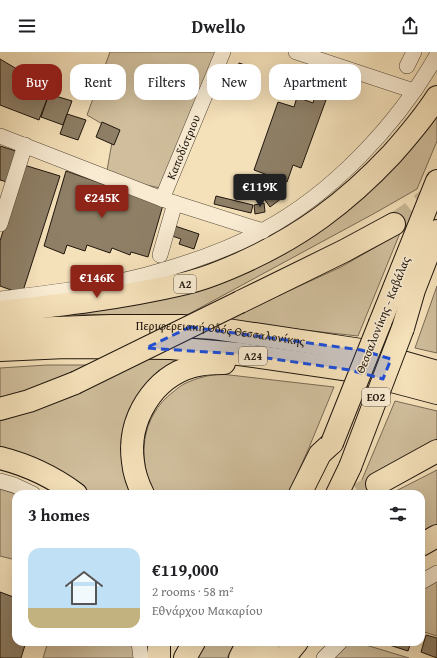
<!DOCTYPE html>
<meta charset="utf-8">
<style>
body{margin:0;font-family:"Gentium Book Plus",serif;background:#f6f6f6;color:#202124;height:100vh;display:flex;flex-direction:column;font-size:15px;white-space:nowrap}
*{box-sizing:border-box;margin:0}
p{font-size:13px;color:#757577}
.icon{flex:none;width:22px;height:22px;fill:none;stroke:currentColor;stroke-width:2;stroke-linecap:round;stroke-linejoin:round}
.map{position:relative;flex:1;overflow:hidden}
.panel{position:absolute;left:12px;top:438px;width:413px;height:156px;display:flex;flex-direction:column;background:#fff;border-radius:12px;box-shadow:0 4px 16px #0002}
.panel>*{flex:none}
.top-card{position:absolute;left:12px;top:12px;width:413px;height:36px;display:flex;gap:8px}
.price{position:absolute;translate:-50% -34px;padding:0 9px;border-radius:4px;background:#8f2418;color:#fff;font-size:13px;line-height:26px;filter:drop-shadow(0 1px 2px #0008)}
.price::after{content:'';position:absolute;left:50%;top:24px;width:12px;height:9px;margin-left:-6px;background:inherit;clip-path:polygon(0 0,100% 0,50% 100%)}
.price.current{background:#222;color:#fff}
ul{padding:0;list-style:none}
li{display:flex;align-items:center;gap:12px;height:100px;padding:0 16px}
li span{display:grid;place-items:center;flex:none;width:112px;height:80px;border-radius:12px;color:#555}
li>.icon{margin-inline-start:auto}
span .icon{width:48px;height:48px;fill:#fffc;stroke-width:1}
li b{font-size:17px}
h2{display:flex;justify-content:space-between;align-items:center;height:48px;padding:0 16px;font-size:17px}
.tag{padding:0 14px;border-radius:12px;background:#fff;box-shadow:0 4px 16px #0002;font-size:14px;line-height:36px}
.tag.current{background:#8f2418;color:#fff}
header{display:flex;justify-content:space-between;align-items:center;height:52px;padding:0 16px;background:#fff;font-size:18px;font-weight:600}
.map>svg:first-child{display:block}
.green{fill:#d0be9c;stroke:#786a54}
.building{fill:#8e7f66;stroke:#1f160d}
.lines{fill:none;stroke-linecap:round;stroke-linejoin:round}
.highway-tunnel{stroke:#c9b897;stroke-width:22;stroke-dasharray:22 11;stroke-linecap:butt}
.minor-casing{stroke:#544838;stroke-width:16}
.highway-casing{stroke:#1f160d;stroke-width:24}
.minor{stroke:#f8ebd2;stroke-width:15}
.highway{stroke:#f4e0b9;stroke-width:22}
.highway-bridge-casing{stroke:#1f160d;stroke-width:24;stroke-linecap:butt}
.highway-bridge{stroke:#f4e0b9;stroke-width:22}
.marked{fill:#1d4ed8;fill-opacity:0.2;stroke:#1d4ed8;stroke-width:3;stroke-dasharray:8 5;stroke-linejoin:round}
.labels{text-anchor:middle;stroke-width:3;stroke-linejoin:round;paint-order:stroke}
.shield{fill:#f8ebd2;stroke:#605648;stroke-width:1}
.shield-label{font-size:11px;font-weight:bold;fill:#1f160d}
.street-label{font-size:12px;fill:#1f160d;stroke:#f8ebd2}
</style>
<header><svg class="icon" aria-label="menu" viewBox="0 0 24 24"><path d="M4 6h16M4 12h16M4 18h16"/></svg>Dwello<svg class="icon" aria-label="share" viewBox="0 0 24 24"><path d="M12 15V3M7 8l5-5 5 5M5 13v7h14v-7"/></svg></header>
<div class="map">
<svg width="437" height="606" viewBox="0 0 437 606">
<rect width="100%" height="100%" fill="#f4e0b9"/>
<filter id="stains"><feTurbulence type="fractalNoise" baseFrequency=".005" numOctaves="4"/><feColorMatrix values="0 0 0 0 .2 0 0 0 0 .09 0 0 0 0 .02 0 0 0 .5 -.17"/></filter>
<radialGradient id="worn" r=".72"><stop offset=".6" stop-color="#630" stop-opacity="0"/><stop offset="1" stop-color="#630" stop-opacity=".3"/></radialGradient>
<g class="green">
<path d="M110,0H217L160,136L106,124L114,79L87,63Z"/>
<path d="M437,63V89L417,137L375,161L185,264L66,262L253,211Z"/>
<path d="M400,181L358,284L223,269L341,215Z"/>
<path d="M437,234V301L415,296Z"/>
<path d="M145,306L193,309L156,330L131,442H88L79,434L0,397V369L22,362Z"/>
<path d="M47,313H95L0,349V316Z"/>
<path d="M221,322L334,335L308,398L289,440L288,442H155C136,408 141,364 173,340C177,337 181,333 186,331C197,326 209,323 221,322Z"/>
<path d="M395,349L437,359V391L372,424L383,442H356Z"/>
<path d="M437,418V481L421,489V442H390Z"/>
<path d="M0,437L16,442V508L0,504Z"/>
<path d="M437,529V584L421,579V538Z"/>
<path d="M48,590H133L134,606H43Z"/>
<path d="M206,590H235L227,606H198Z"/>
<path d="M349,590H356L409,606H333Z"/>
</g>
<g class="building">
<path d="M0,7L27,23L23,32L49,42L39,68L0,53Z"/>
<path d="M239,11L254,16L246,37L232,32Z"/>
<path d="M49,42L72,49L63,73L41,65Z"/>
<path d="M315,44L326,48L301,116L293,113L287,130L254,118L278,50L294,55L297,45L313,51Z"/>
<path d="M67,62L86,68L78,88L60,82Z"/>
<path d="M102,70L120,78L114,93L96,85Z"/>
<path d="M0,94L16,99L7,130L0,128Z"/>
<path d="M24,113L60,124L22,242L0,234V189Z"/>
<path d="M66,119L163,153L148,205L131,200L130,203L112,196L110,201L87,193L85,199L67,193L64,202L44,194Z"/>
<path d="M276,140L282,146L270,155L265,148Z"/>
<path d="M216,144L253,153L251,161L214,152Z"/>
<path d="M264,151L265,160L255,162L254,153Z"/>
<path d="M172,173L199,182L194,197L179,192L181,187L169,183Z"/>
<path d="M0,540L16,546V590H26L21,606H0Z"/>
<path d="M426,583L437,586V606L421,600Z"/>
<path d="M380,590H411L408,599Z"/>
</g>
<g class="lines">
<g class="highway-tunnel">
<path d="M394,172L409,162L436,140"/>
<path d="M359,442L377,432"/>
</g>
<defs>
<g id="minor">
<path d="M296,0L414,39"/>
<path d="M407,14L414,0"/>
<path d="M0,84L162,147L263,179"/>
<path id="s1" d="M162,147L223,0"/>
<path d="M0,172L25,93"/>
<path d="M160,203L175,151"/>
<path d="M0,247C49,241 99,235 146,223C186,212 226,199 262,179C332,142 398,72 437,3"/>
<path d="M0,429L14,433L33,442"/>
<path d="M421,530L437,521"/>
<path d="M139,590L141,606"/>
<path d="M324,606L340,590"/>
</g>
<g id="highway">
<path d="M240,250L344,199L394,172"/>
<path d="M0,260C61,253 122,246 182,232C201,228 221,220 239,212C300,185 346,151 392,102C408,84 424,65 437,45"/>
<path d="M380,271L437,129"/>
<path d="M403,276L414,238L437,179"/>
<path id="s2" d="M0,278L110,274H182L214,276L361,298L437,320"/>
<path d="M0,298L66,295L171,296L239,302L350,318L437,341"/>
<path d="M0,357L29,349L75,331"/>
<path d="M0,406C28,413 53,425 76,442"/>
<path d="M377,432L437,399"/>
<path d="M143,442C138,432 134,421 133,410C127,368 153,325 194,314C204,311 214,311 224,311"/>
<path d="M300,442L320,402L332,391"/>
<path d="M337,442L350,415"/>
<path d="M421,493L437,484"/>
<path d="M159,590V606"/>
<path d="M185,606L194,590"/>
<path d="M240,606L248,590"/>
<path d="M261,606L269,590"/>
<path d="M284,606L297,590"/>
</g>
</defs>
<use href="#minor" class="minor-casing"/>
<use href="#highway" class="highway-casing"/>
<use href="#minor" class="minor"/>
<use href="#highway" class="highway"/>
<defs>
<g id="highway-bridge">
<path d="M75,331L240,250"/>
<path d="M332,391L380,271"/>
<path d="M350,415L403,276"/>
</g>
</defs>
<use href="#highway-bridge" class="highway-bridge-casing"/>
<use href="#highway-bridge" class="highway-bridge"/>
</g>
<path class="marked" d="M190,275L361,298L391,307L383,327L350,318L239,302L146,296Z"/>
<g class="labels">
<g class="shield">
<rect x="174" y="223" width="22" height="18" rx="3"/>
<rect x="239" y="295" width="28" height="18" rx="3"/>
<rect x="362" y="336" width="28" height="18" rx="3"/>
</g>
<g class="shield-label">
<text x="185" y="236">Α2</text>
<text x="253" y="308">Α24</text>
<text x="376" y="349">ΕΟ2</text>
</g>
<g class="street-label">
<text dy="4" stroke="none"><textPath href="#s1" startOffset="56">Καποδίστριου</textPath></text>
<text transform="translate(383 263) rotate(-68)" y="4">Θεσσαλονίκης - Καβάλας</text>
<text dy="4" stroke="none"><textPath href="#s2" startOffset="221">Περιφερειακή Οδός Θεσσαλονίκης</textPath></text>
</g>
</g>
<rect width="100%" height="100%" filter="url(#stains)"/>
<rect width="100%" height="100%" fill="url(#worn)"/>
</svg>
<b class="price current" style="left:260px;top:156px">€119K</b>
<b class="price" style="left:102px;top:167px">€245K</b>
<b class="price" style="left:97px;top:247px">€146K</b>
<div class="top-card">
<a class="tag current">Buy</a>
<a class="tag">Rent</a>
<a class="tag">Filters</a>
<a class="tag">New</a>
<a class="tag">Apartment</a>
</div>
<section class="panel">
<h2>3 homes<svg class="icon" aria-label="filters" viewBox="0 0 24 24"><path d="M4 7h16M4 17h16"/><circle cx="9" cy="7" r="2"/><circle cx="15" cy="17" r="2"/></svg></h2>
<ul>
<li><span style="background:linear-gradient(#bfe0f5 75%,#c2b280 0)"><svg class="icon" aria-label="home" viewBox="0 0 24 24"><path d="M3 11l9-7 9 7M6 9v11h12V9"/></svg></span><div><b>€119,000</b><p>2 rooms · 58 m²</p><p>Εθνάρχου Μακαρίου</p></div></li>
</ul>
</section>
</div>
